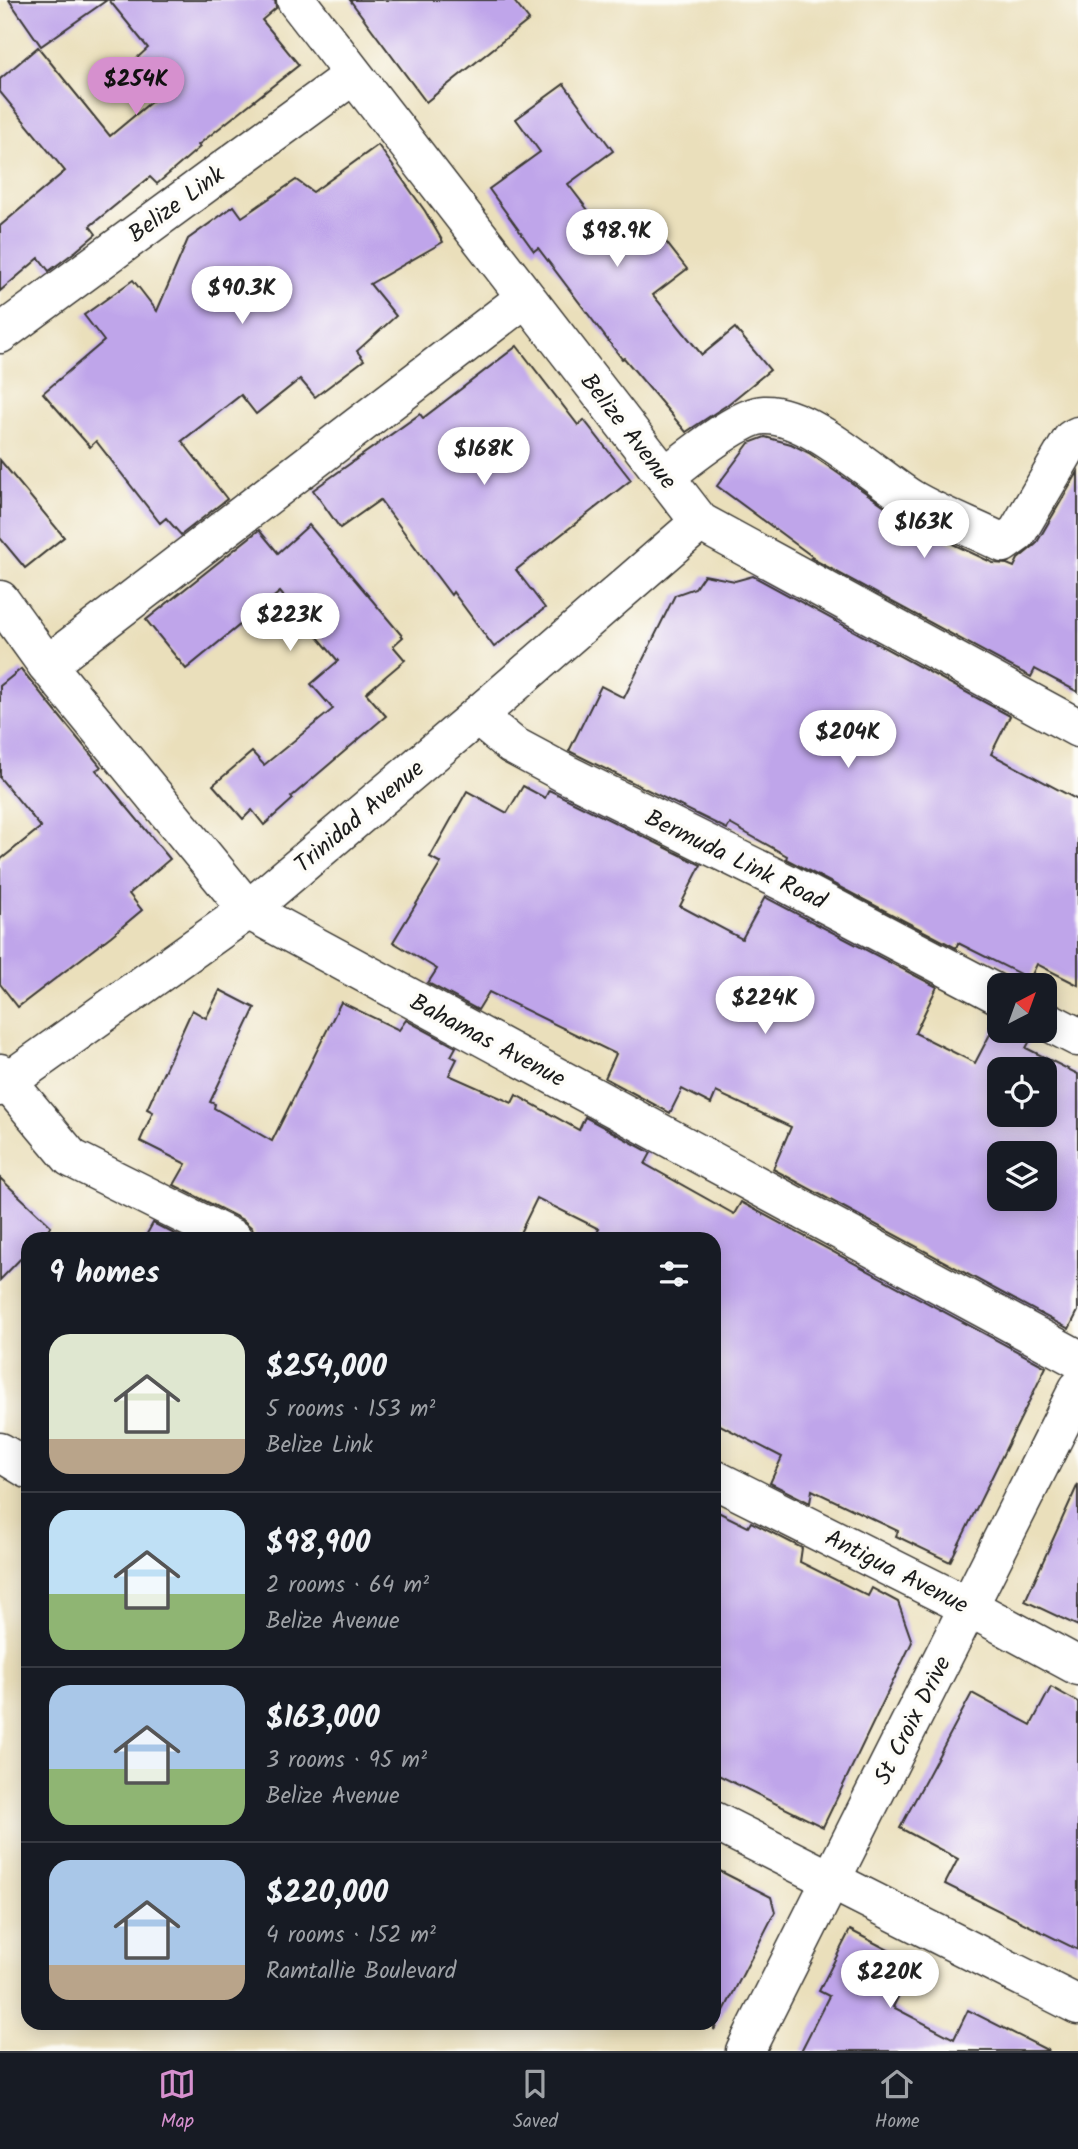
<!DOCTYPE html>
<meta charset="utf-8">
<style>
body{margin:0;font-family:Kalam,sans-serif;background:#20242c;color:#f1f3f6;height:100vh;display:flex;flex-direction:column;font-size:26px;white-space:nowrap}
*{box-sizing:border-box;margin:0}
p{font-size:23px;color:#9ea1a6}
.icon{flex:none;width:38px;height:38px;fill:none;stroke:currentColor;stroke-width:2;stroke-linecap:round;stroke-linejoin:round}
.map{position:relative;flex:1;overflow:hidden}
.details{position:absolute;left:21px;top:1232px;width:700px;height:798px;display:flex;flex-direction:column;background:#171b24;border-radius:21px;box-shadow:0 4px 18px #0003}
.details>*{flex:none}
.needle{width:46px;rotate:41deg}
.controls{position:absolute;left:987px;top:973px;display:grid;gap:14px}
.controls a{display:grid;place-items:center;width:70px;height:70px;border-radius:14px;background:#171b24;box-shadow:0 4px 18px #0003;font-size:35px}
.price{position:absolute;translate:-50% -60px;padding:0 16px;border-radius:24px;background:#fff;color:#222;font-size:23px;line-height:46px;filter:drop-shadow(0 2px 4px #0008)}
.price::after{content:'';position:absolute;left:50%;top:42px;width:21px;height:16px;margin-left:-10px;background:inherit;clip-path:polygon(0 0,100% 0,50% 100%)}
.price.on{background:#d690ce;color:#111}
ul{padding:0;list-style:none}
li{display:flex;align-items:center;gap:21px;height:175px;padding:0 28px}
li+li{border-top:2px solid #363941}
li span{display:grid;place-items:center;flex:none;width:196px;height:140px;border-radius:21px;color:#555}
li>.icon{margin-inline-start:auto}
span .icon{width:84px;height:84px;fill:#fffc;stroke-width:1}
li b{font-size:30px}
h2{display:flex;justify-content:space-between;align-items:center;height:84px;padding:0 28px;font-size:30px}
.menu{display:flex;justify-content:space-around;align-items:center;height:98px;border-top:2px solid #363941;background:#171b24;font-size:19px;color:#9ea1a6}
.menu a{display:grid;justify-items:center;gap:4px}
.menu .on{color:#d690ce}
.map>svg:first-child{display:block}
.building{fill:#bfa5ea;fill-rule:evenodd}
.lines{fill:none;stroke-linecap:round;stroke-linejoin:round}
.minor-casing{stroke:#3b3934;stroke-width:41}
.minor{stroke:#fff;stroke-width:38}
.labels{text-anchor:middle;stroke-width:7;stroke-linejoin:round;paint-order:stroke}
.street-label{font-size:24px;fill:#1c1c1c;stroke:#fdfcf7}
</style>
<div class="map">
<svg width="1078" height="2051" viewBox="0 0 1078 2051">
<rect width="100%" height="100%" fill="#fdfcf7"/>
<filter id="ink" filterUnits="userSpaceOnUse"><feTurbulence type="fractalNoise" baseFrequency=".0143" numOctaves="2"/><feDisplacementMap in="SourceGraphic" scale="14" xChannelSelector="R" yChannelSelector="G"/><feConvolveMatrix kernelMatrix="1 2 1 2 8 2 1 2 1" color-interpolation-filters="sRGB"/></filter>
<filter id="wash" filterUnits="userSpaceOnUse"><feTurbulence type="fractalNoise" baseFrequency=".00686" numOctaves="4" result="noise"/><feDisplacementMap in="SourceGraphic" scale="28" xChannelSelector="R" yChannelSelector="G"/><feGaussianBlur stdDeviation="1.57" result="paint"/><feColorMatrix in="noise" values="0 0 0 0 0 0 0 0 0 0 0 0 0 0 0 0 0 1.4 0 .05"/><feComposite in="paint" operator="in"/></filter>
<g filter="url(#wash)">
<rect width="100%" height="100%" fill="#eadfbb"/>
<g id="blocks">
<g class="building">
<path d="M9,0H107L41,46Z"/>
<path d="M109,0H275L276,8L262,20L299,65L198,145L200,147L157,184L150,177L90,226L96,234L76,251L49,271L39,258L0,291V226L65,171L0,92V79L38,47L110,136L164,91L137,58L148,48Z"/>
<path d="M350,0H513L529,20L426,102Z"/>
<path d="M564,84L613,151L568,184L621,253L655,228L687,269L653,295L702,355L735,328L770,370L727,405L686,432L624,358L622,359L538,248L534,251L489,189L540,152L516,119Z"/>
<path d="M378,145L425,211L443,242L370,284L396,316L357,351L364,360L315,397L300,379L256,414L241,395L182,441L227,499L181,535L166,518L160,523L96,441L90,447L43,393L104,341L84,315L133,280L157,311L188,239L234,206L242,217L296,180L313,192Z"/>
<path d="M517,346L578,425L584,420L631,480L516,570L545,608L494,647L453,592L451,595L380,500L340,528L313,490L420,414L423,418Z"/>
<path d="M765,437L791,444L809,453L912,525L993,563L1007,564L1014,567L1018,559L1036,544L1078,472V692L1035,669L1031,677L811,558L813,557L717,486L749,443Z"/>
<path d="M0,460L64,537L25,568L0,538Z"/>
<path d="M309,525L403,637L393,646L405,660L366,693L386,716L291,797L293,799L264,825L252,810L243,819L213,785L252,752L264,765L333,709L311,684L338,661L280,592L186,669L146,620L259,530L278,553Z"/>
<path d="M704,575L735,581L753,576L1010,716L991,754L1078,800V985L1037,964L1030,979L958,943L956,948L786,859L787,856L730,824L727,829L569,751L601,686L624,698L675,595L695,588Z"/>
<path d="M21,669L101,767L96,770L170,859L129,894L142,910L111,936L18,1007L0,984V860L41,827L0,778V686Z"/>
<path d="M523,786L545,798L549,790L701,865L680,906L742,939L765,897L937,987L915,1033L975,1063L998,1019L999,1031H1021L1030,1035L1032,1037L1026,1048L1078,1074V1311L1069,1329L773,1169L791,1127L716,1092L711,1104L682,1089L670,1113L605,1078L616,1054L489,992L478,1010L428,983L437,969L393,942L441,863L430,857L467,791L507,813ZM999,1069H1045V1115H999ZM999,1153H1045V1199H999Z"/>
<path d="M220,990L255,1008L210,1102L215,1104L214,1108L272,1141L341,1002L399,1030L406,1020L456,1047L451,1056L457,1059L449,1075L512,1103L516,1095L579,1130L585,1117L651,1153L645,1164L734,1214L741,1202L1046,1367L950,1562L896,1536L898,1531L812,1490L810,1503L770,1483L782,1457L714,1422V1239H594L599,1229L537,1198L517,1239H255L252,1228L243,1220L174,1185L186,1164L140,1141L153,1112L147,1109L192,1010L206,1018Z"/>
<path d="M0,1178L51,1226L39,1239H28V1251L0,1280Z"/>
<path d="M153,1223L184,1239H144Z"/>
<path d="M1078,1484V1626L1025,1601Z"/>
<path d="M714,1510L748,1527L751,1522L802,1548L800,1562L868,1596L872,1588L898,1602L912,1642L823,1827L714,1773Z"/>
<path d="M1051,1687L1078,1702V1950L945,1884L958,1859L900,1828L972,1693L1031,1725Z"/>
<path d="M714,1868L771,1897L775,1912L714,2030Z"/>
<path d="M850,1930L915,1964L893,2007L954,2039L968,2010L1049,2051H801L829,1996L819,1991Z"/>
</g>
</g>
</g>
<g filter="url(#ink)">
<use href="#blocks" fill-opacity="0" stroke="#3b3934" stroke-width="2"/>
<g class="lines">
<defs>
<g id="minor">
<path d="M296,0L700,522L1078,728"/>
<path d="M0,334L353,75"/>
<path d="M665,476C687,460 738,416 764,415C808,413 874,476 911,499C940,516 973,528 1003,543L1017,533L1072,439L1078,436"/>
<path d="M0,600L47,665L248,910L1078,1359"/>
<path d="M47,665L525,298"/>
<path d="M477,716L512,745L566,774L788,884L999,995"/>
<path d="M1045,1020L1078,1037"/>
<path d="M0,1073L71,1158L233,1239"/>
<path d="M0,1087L248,910L477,716L700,522"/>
<path d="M0,1452L28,1469"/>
<path d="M714,1479L969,1607L1078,1666"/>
<path d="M714,1821L1078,2005"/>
<path d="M745,2051L1078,1389"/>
</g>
</defs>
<use href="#minor" class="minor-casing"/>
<use href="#minor" class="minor"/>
</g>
</g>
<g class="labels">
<g class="street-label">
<text transform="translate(176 204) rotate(-36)" y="8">Belize Link</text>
<text transform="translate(629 431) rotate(52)" y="8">Belize Avenue</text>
<text transform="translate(359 816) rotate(-40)" y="8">Trinidad Avenue</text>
<text transform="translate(736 859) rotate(26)" y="8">Bermuda Link Road</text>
<text transform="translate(488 1040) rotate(28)" y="8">Bahamas Avenue</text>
<text transform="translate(897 1571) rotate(27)" y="8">Antigua Avenue</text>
<text transform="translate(912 1720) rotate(-63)" y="8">St Croix Drive</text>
</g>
</g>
</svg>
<div class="controls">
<a><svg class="needle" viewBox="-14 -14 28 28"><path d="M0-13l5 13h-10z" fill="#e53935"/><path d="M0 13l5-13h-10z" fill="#9ea1a6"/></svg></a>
<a><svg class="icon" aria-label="locate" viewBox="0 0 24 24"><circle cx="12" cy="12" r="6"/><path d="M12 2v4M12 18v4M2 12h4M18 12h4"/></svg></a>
<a><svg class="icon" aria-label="layers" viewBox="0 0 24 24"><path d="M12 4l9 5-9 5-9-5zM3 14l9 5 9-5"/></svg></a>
</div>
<b class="price on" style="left:136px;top:117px">$254K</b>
<b class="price" style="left:617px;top:269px">$98.9K</b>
<b class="price" style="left:242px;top:326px">$90.3K</b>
<b class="price" style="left:484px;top:487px">$168K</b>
<b class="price" style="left:924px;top:560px">$163K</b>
<b class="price" style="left:290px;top:653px">$223K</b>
<b class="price" style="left:848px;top:770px">$204K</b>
<b class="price" style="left:765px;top:1036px">$224K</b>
<b class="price" style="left:890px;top:2010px">$220K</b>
<section class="details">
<h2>9 homes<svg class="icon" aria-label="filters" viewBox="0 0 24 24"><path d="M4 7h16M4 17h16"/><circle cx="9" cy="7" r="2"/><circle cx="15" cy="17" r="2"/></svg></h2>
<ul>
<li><span style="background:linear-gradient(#dfe7d0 75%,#b9a48a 0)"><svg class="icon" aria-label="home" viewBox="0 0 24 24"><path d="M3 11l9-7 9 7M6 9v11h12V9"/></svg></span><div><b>$254,000</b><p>5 rooms · 153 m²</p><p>Belize Link</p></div></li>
<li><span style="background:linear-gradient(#bfe0f5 60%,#8fb573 0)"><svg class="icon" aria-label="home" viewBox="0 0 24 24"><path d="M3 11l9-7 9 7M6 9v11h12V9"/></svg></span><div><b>$98,900</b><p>2 rooms · 64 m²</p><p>Belize Avenue</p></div></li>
<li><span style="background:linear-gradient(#a9c7e8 60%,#8fb573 0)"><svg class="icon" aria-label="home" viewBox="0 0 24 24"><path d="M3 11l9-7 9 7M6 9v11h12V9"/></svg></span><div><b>$163,000</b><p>3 rooms · 95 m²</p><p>Belize Avenue</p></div></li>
<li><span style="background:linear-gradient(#a9c7e8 75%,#b9a48a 0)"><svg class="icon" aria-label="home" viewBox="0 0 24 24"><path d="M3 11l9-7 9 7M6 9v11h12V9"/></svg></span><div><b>$220,000</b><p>4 rooms · 152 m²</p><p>Ramtallie Boulevard</p></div></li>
</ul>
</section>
</div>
<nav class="menu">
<a class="on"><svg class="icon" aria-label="map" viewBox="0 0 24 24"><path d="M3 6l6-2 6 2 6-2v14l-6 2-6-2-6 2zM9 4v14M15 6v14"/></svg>Map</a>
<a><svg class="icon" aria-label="saved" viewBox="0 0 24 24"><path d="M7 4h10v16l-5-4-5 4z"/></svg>Saved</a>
<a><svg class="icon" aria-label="home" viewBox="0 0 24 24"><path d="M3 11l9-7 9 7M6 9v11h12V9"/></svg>Home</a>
</nav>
